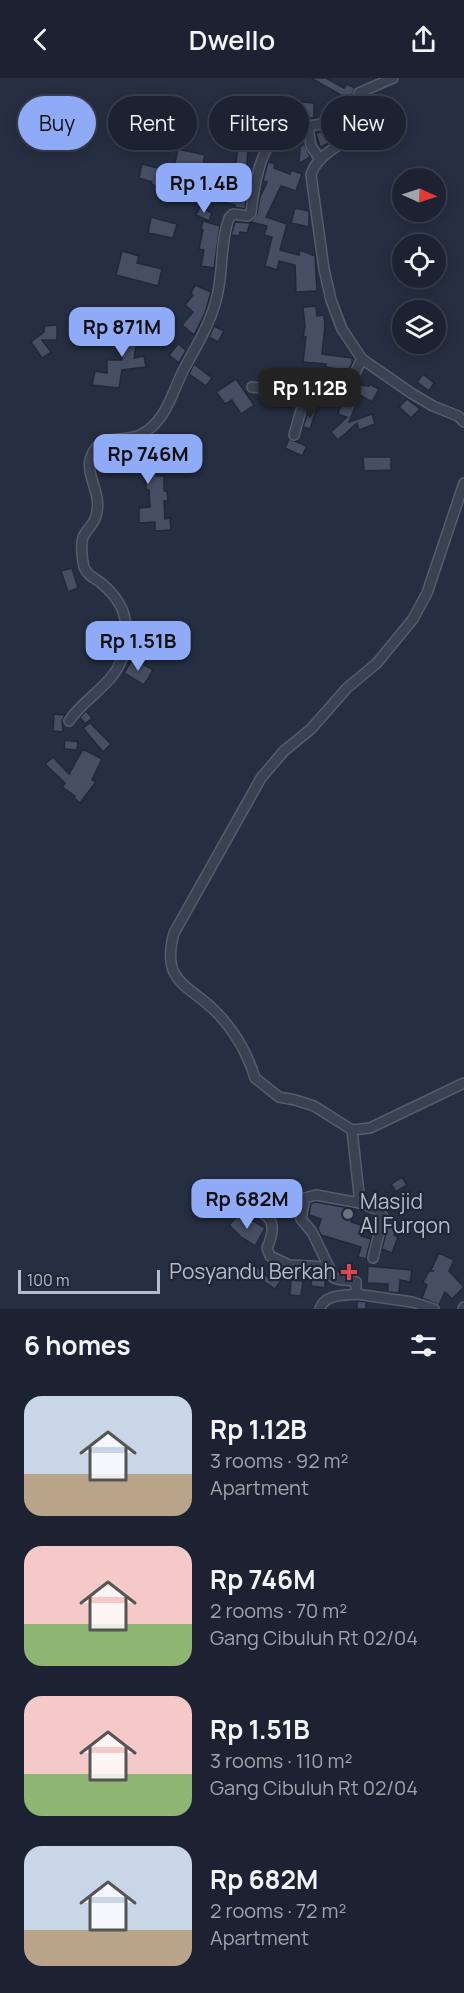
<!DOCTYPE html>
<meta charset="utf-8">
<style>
body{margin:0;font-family:Manrope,sans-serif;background:#252a39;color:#f1f3f6;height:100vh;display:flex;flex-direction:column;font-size:22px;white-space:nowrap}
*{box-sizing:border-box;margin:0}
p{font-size:20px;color:#a0a4ab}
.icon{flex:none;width:33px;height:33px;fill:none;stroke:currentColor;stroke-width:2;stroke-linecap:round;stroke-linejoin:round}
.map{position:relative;height:1231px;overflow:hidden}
.panel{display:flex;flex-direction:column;background:#1c2231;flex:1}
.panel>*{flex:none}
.hud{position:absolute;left:18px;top:18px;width:429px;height:54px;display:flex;gap:12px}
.needle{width:39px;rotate:93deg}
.controls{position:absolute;left:392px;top:90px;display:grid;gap:12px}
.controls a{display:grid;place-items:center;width:54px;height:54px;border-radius:50%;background:#1c2231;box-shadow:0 3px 15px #0003,0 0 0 2px #3a3f4d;font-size:30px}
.scale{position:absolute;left:18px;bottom:15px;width:142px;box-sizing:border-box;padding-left:6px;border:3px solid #b7bccb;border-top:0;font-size:16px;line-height:21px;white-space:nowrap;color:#b7bccb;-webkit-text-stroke:4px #1f2636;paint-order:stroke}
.price{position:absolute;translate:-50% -51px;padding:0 14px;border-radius:12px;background:#8fabf8;color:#111;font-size:20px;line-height:39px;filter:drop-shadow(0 2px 3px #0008)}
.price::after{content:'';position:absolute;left:50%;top:36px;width:18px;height:14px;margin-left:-9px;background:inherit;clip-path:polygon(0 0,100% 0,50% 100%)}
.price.active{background:#222;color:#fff}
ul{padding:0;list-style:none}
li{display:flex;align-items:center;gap:18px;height:150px;padding:0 24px}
li span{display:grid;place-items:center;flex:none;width:168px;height:120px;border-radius:18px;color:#555}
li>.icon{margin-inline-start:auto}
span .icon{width:72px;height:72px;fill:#fffc;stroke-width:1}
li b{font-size:26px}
h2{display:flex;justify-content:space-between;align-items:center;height:72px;padding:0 24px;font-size:26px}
.pill{padding:0 21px;border-radius:27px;background:#1c2231;box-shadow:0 3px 15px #0003,0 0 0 2px #3a3f4d;font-size:21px;line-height:54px}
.pill.active{background:#8fabf8;color:#111}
header{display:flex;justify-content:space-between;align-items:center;height:78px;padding:0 24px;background:#1c2231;font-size:27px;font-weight:600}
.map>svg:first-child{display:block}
.building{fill:#454e63;stroke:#212838;stroke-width:1.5}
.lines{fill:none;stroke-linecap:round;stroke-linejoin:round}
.minor-casing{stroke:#555c6b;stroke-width:12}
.minor{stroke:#3a4151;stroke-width:9}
.worship-dot{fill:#6b7280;stroke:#1f2636;stroke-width:2}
.health-dot{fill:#e0444e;stroke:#1f2636;stroke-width:2}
.labels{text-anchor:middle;stroke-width:4.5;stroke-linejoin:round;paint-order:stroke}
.poi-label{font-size:21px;fill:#b7bccb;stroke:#1f2636;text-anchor:start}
</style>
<header><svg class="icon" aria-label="back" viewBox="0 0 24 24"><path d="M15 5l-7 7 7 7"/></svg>Dwello<svg class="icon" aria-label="share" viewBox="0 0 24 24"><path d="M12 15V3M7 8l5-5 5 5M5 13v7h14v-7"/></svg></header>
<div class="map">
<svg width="464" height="1231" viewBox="0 0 464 1231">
<rect width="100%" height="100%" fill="#262e41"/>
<g class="building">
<path d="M311,0H326L344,10L347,6L355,10L348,25L341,20V37L329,38V26L335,27L341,17Z"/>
<path d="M302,24L314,25V40H301Z"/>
<path d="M285,26L289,45L272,49L273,52L258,57L252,37L271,31V29Z"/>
<path d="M342,50L340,58L330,62L331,64L320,69L316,55Z"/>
<path d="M242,62L259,65L258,74L248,72L246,94H249L245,131L234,129L235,127L218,123L221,110L213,108L217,94L235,98L237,73H240Z"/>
<path d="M304,66L310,79L299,86L300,69Z"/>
<path d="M178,71L205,77L201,95L174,89Z"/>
<path d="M268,84L275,86L274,90L290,96L291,92L302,96L296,113L281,108L266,139L287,146L280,172L299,177L300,172L315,178L317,213L296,214L295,187L279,183L277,192L265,188L272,159L264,157L267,148L251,144L257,136L260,119L267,104L263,103Z"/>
<path d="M142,86L178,95L173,115L151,106L152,104L139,100Z"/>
<path d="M200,129L212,135L209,143L196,137Z"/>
<path d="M295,130L309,133V149L291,145Z"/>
<path d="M151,139L177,146L173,160L148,155Z"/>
<path d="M203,143L220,148L214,190L201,188L204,172L199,171L203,152L201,151Z"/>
<path d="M235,144L250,145L247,155L240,154L239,158L231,157Z"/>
<path d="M122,173L139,178L137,185L162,191L158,208L116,197Z"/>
<path d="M195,207L211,214L205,235L194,257L182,247L193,234L185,227L193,217L191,215Z"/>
<path d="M316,228L317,238L324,237L325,247L322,276L352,280V285L348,293L326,289V286L303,284L306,259H303L305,249L303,229Z"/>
<path d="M124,240L140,244L134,280L144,278L146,289L122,292L119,310L92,307L95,293L107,295V282H122L124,258L121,257Z"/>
<path d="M57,247V262H42L51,274L42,280L31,264L44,254V248Z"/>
<path d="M214,248L224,253L218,264L209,259Z"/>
<path d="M178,266L186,272L179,285L169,277Z"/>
<path d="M194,286L212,300L206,308L189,296Z"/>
<path d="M275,296L296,298V296L305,297V301L342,305L337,314L315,309L274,305Z"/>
<path d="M423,296L434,305L429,313L417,304Z"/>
<path d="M236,301L254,327L241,336L232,322L225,326L216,314Z"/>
<path d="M369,306L379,311L372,324L360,317L349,344L372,336L375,346L359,352L357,345L338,362L331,354L347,339L338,336L340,329L347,325L356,307L369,308Z"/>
<path d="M267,317L294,321L293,330L281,329V324L266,323Z"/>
<path d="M407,321L420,331L411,340L399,329Z"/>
<path d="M309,331L316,333L310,351L303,349Z"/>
<path d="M289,361L307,368L302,378L285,370Z"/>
<path d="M124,367L142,378L144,373L163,380L156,398H164V413H167L168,423H164L165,441L170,440L171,452L155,453V444L139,445V430L150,429L149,412H146V393L133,387L129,393L112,383L121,368Z"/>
<path d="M363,379H391V392L364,393Z"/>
<path d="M72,490L78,510L68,514L61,493Z"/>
<path d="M133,580L153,592L144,607L124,595Z"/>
<path d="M86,633L92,640L85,646L80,639Z"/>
<path d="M54,636L65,637L62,643L63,654L53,653Z"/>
<path d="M90,645L111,666L103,674L83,650Z"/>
<path d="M65,662L78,664L77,672L64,671Z"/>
<path d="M83,671L102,681L92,702L96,704L80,725L74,720L75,718L62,709L65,705L45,686L53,679L69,696Z"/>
<path d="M402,1099L407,1107L396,1114L391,1106Z"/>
<path d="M316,1124L355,1131L351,1144L364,1148L361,1158L371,1161L366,1181L358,1179L361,1169L321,1157L318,1150L321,1141L309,1137L311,1125Z"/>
<path d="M240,1136L249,1145L251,1142L265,1150L255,1168L241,1159L229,1147Z"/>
<path d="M389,1142L398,1145L394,1157L398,1159L392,1175L382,1171Z"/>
<path d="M439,1175L454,1182L449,1193L464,1209L452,1221L445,1214L439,1227L422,1220L427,1207L423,1204L429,1193H434L431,1192Z"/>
<path d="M251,1183L269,1200L276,1190L285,1196L275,1211L257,1199L253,1203L242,1193Z"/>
<path d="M368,1188L412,1192L410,1204L400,1202L399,1215L388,1214V1206L367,1205Z"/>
<path d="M312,1195H323L325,1200V1210L311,1208Z"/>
<path d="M291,1202L303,1203L301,1218L290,1217Z"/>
<path d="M357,1223L366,1224V1231H357Z"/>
</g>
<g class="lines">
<defs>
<g id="minor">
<path d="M393,0L359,15L354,28L346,62C332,72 316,80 311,97L324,191L331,222L342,251L362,281L411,315L433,328L458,338L464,344"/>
<path d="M308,49L311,68L320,81"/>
<path d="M252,309L314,316L341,322L362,281"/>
<path d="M294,357L306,315"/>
<path d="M464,405L427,515L413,541L377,585L347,610L311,651L284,673L261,700L174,855C160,906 190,906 218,936C235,954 248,977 255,1000L279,1019L295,1022L314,1028L352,1052L370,1050L464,1005"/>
<path d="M69,643C86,617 121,604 125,568C129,540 123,523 100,504C94,500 87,497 84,489C82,481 80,464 84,457C88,450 94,446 96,438C105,409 72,388 103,363C115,360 129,362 140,357C167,344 172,313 185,289C199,264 215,237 219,208C223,184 221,162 229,140L233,136L248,138L251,135C253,115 260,68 278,57C291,48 335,45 352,42"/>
<path d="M352,1052L360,1125L378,1132L383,1139L373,1180"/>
<path d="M243,1127C268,1136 280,1141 267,1170L270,1178L289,1187L329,1189L312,1154L301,1141L305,1120L316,1117L360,1125"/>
<path d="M356,1216L412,1224L434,1231"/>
<path d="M320,1231C324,1216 343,1218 356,1216V1204C342,1199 331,1207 329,1189"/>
<path d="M463,1231L464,1229"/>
</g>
</defs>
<use href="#minor" class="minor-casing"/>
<use href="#minor" class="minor"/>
</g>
<circle class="worship-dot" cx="348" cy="1136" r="6"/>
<path class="health-dot" d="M346 1185h6v6h6v6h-6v6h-6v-6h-6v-6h6z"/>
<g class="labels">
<g class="poi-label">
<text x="360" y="1131">Masjid<tspan x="360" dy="24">Al Furqon</tspan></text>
<text x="336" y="1201" text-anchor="end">Posyandu Berkah</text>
</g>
</g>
</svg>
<div class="controls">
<a><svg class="needle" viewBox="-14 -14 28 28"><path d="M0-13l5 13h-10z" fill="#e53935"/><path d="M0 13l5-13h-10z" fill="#a0a4ab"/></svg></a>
<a><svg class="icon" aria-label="locate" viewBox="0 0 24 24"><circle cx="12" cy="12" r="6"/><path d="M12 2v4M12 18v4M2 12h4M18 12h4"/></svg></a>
<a><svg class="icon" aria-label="layers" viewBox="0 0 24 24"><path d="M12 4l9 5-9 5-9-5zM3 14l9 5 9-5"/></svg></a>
</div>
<div class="scale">100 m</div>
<b class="price" style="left:204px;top:136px">Rp 1.4B</b>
<b class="price" style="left:122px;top:280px">Rp 871M</b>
<b class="price active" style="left:310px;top:341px">Rp 1.12B</b>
<b class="price" style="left:148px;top:407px">Rp 746M</b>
<b class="price" style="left:138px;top:594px">Rp 1.51B</b>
<b class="price" style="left:247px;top:1152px">Rp 682M</b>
<div class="hud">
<a class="pill active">Buy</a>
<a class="pill">Rent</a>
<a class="pill">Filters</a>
<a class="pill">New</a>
</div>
</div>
<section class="panel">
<h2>6 homes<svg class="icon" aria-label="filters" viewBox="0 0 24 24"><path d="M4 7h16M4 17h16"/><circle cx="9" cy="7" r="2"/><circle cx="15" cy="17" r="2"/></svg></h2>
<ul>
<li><span style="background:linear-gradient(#c9d6e8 65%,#b9a48a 0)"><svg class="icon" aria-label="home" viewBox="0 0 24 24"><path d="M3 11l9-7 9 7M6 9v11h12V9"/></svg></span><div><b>Rp 1.12B</b><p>3 rooms · 92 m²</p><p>Apartment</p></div></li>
<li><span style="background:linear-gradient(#f6c9c9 65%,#8fb573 0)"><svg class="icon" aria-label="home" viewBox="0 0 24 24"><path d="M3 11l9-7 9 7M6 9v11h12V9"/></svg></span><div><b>Rp 746M</b><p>2 rooms · 70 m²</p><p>Gang Cibuluh Rt 02/04</p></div></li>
<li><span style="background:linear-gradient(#f6c9c9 65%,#8fb573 0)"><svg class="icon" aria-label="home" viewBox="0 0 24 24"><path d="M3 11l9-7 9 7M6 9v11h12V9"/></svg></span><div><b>Rp 1.51B</b><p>3 rooms · 110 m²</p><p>Gang Cibuluh Rt 02/04</p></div></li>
<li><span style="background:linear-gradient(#c9d6e8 70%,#b9a48a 0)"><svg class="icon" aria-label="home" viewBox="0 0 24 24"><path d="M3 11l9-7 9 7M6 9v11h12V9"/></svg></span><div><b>Rp 682M</b><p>2 rooms · 72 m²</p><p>Apartment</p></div></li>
</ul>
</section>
